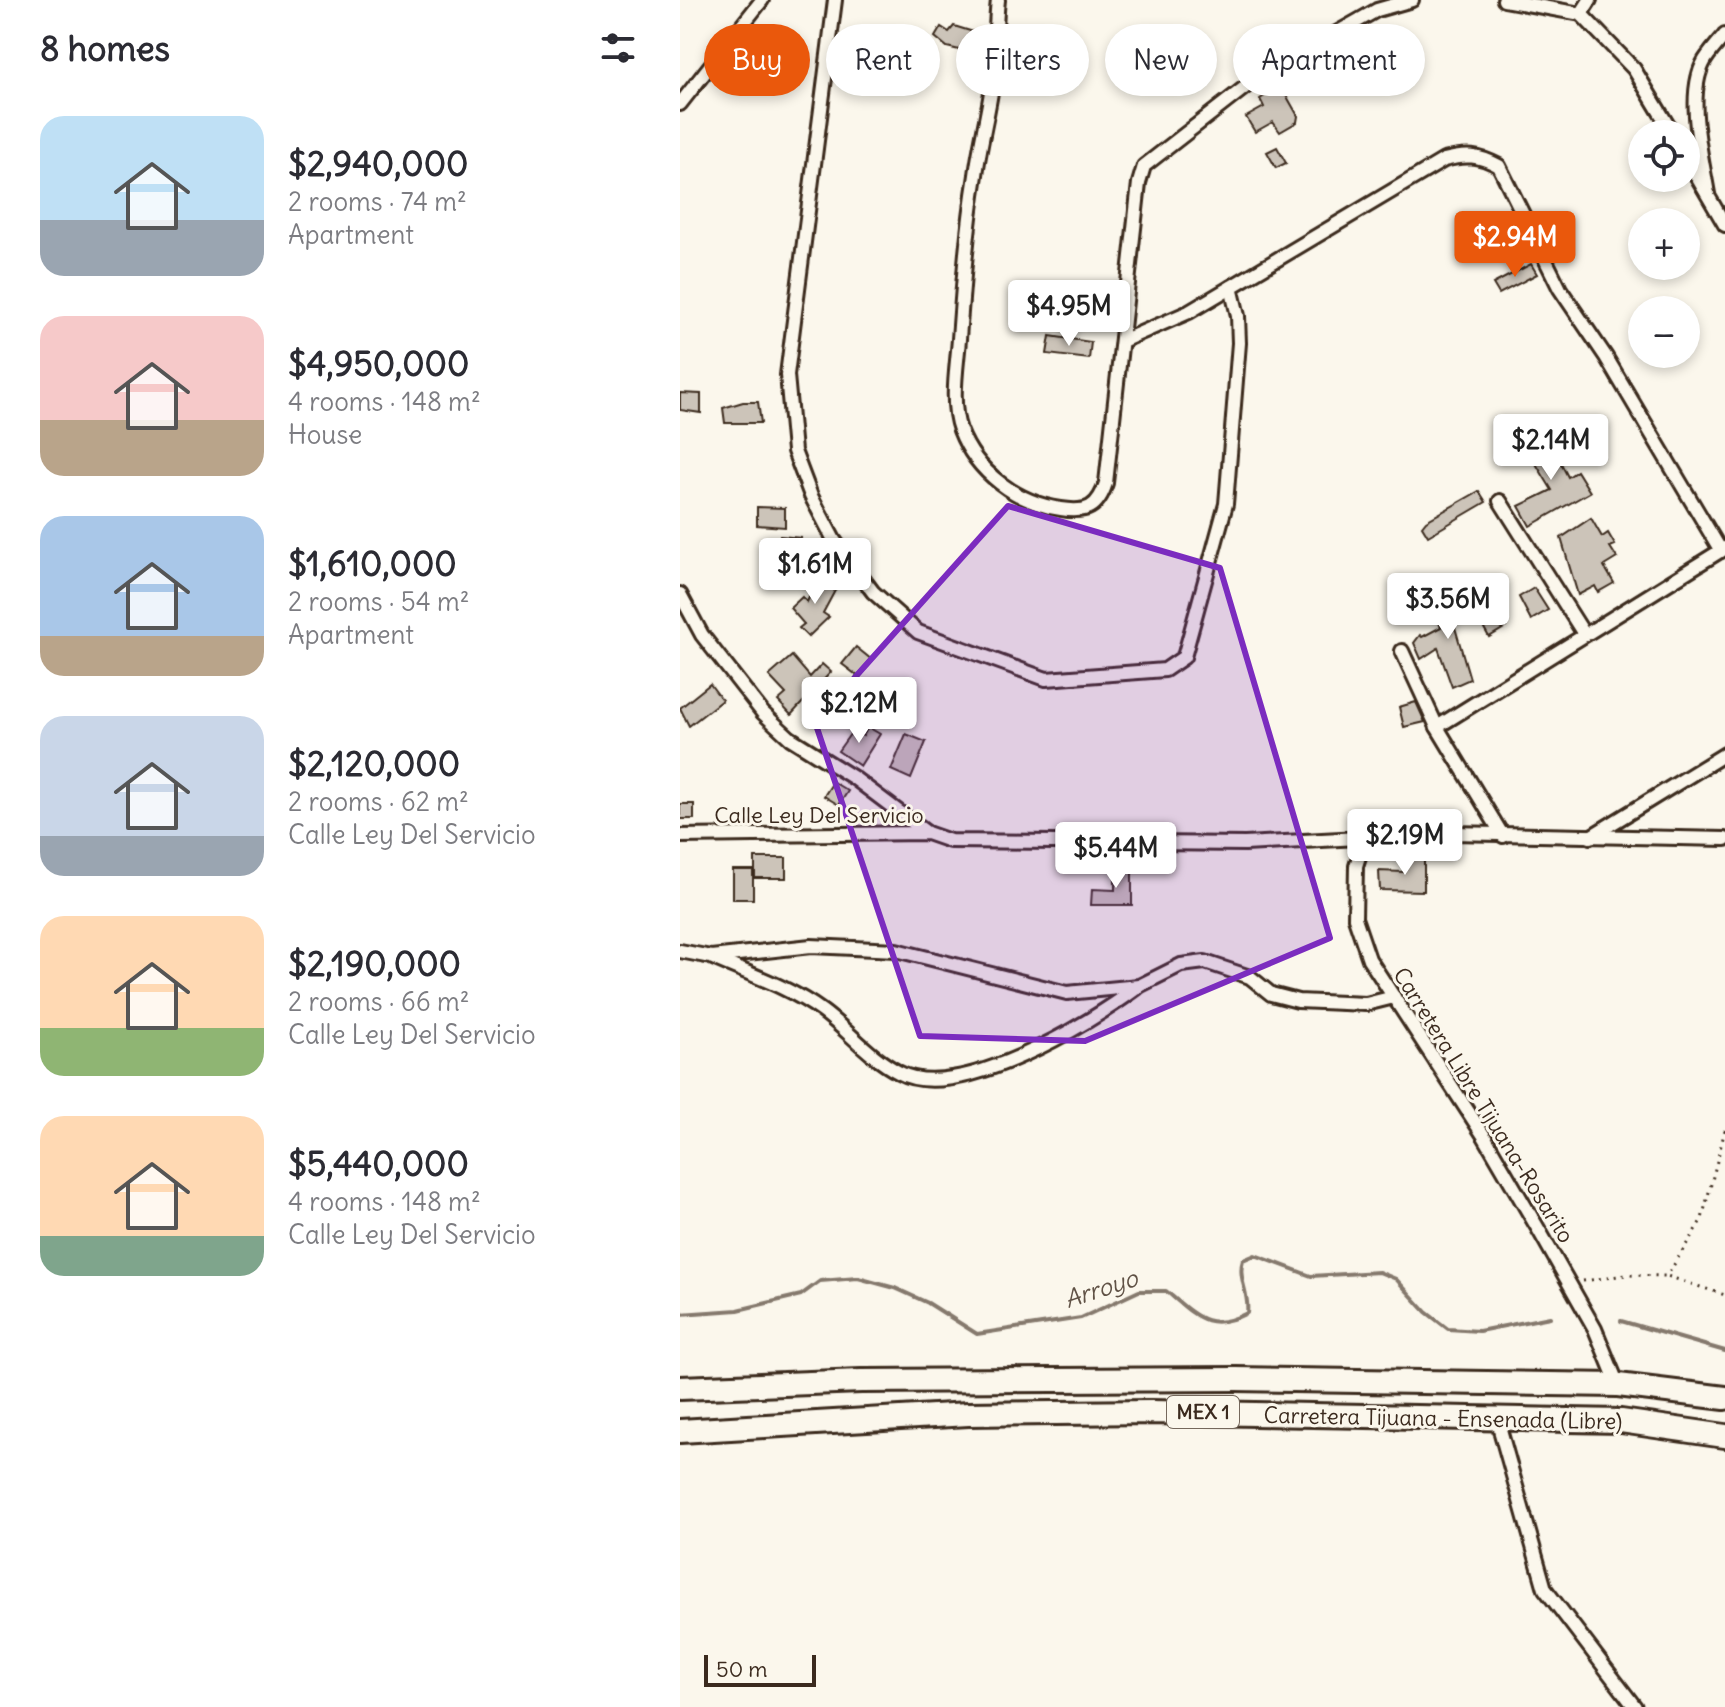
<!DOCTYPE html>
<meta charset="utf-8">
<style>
body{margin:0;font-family:Delius,sans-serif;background:#f2f2f3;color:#2b2b33;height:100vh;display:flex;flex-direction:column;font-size:30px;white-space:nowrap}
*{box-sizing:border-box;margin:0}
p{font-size:26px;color:#7c7c81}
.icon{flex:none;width:44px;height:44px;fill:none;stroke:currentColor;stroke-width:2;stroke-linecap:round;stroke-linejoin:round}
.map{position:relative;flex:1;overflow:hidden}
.panel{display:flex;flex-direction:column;background:#fff;width:680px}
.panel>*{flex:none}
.hud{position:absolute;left:24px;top:24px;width:760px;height:72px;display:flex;gap:16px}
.fabs{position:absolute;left:948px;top:120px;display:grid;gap:16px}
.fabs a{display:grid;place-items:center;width:72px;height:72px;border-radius:50%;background:#fff;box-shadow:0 4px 12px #0003;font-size:40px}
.scale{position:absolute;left:24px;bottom:20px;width:112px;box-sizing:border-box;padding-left:8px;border:4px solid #3b2a1e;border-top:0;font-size:22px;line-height:28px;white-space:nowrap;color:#3b2a1e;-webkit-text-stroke:6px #fbf7ec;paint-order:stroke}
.price{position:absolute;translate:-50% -68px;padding:0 18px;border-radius:8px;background:#fff;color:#222;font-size:26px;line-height:52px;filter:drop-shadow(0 2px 4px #0008)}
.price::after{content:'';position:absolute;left:50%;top:48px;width:24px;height:18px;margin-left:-12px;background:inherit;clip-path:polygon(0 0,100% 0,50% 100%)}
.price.current{background:#ea580c;color:#fff}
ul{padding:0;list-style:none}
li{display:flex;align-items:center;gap:24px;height:200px;padding:0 40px}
li span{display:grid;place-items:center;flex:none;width:224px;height:160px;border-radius:24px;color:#555}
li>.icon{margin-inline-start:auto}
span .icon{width:96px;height:96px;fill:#fffc;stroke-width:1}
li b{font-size:34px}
h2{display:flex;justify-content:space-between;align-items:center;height:96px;padding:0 40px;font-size:34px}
.pill{padding:0 28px;border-radius:36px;background:#fff;box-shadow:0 4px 12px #0003;font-size:28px;line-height:72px}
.pill.current{background:#ea580c;color:#fff}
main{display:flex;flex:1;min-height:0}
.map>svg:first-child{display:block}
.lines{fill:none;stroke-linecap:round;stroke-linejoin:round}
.stream{stroke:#85796d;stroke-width:4}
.building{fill:#ccc4b9;stroke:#3b2a1e;stroke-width:2}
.minor-casing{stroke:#3b2a1e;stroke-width:18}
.trunk-casing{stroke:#3b2a1e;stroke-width:28}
.path{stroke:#3b2a1e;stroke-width:3;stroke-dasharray:2 6;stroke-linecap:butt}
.minor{stroke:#fbf7ec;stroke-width:12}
.trunk{stroke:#fbf7ec;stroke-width:22}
.marked{fill:#7b2cbf;fill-opacity:0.2;stroke:#7b2cbf;stroke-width:6;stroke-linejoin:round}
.labels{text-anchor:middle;stroke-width:6;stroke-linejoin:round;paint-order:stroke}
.shield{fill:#fbf7ec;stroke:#75685c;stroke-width:2}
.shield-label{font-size:20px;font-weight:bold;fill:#3b2a1e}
.street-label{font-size:22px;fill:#3b2a1e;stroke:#fbf7ec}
.water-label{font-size:24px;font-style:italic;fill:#605246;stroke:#fbf7ec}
</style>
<main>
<section class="panel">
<h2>8 homes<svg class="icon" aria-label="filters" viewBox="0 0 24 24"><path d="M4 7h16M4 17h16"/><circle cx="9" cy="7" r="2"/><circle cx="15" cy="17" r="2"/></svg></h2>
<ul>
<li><span style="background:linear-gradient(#bfe0f5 65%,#9aa5b1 0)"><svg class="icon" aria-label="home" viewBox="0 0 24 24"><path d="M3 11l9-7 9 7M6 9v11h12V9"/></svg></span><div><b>$2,940,000</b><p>2 rooms · 74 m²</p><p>Apartment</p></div></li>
<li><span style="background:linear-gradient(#f6c9c9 65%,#b9a48a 0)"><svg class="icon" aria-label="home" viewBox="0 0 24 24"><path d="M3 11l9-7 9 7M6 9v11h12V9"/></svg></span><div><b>$4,950,000</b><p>4 rooms · 148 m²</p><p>House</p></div></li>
<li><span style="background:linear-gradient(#a9c7e8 75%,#b9a48a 0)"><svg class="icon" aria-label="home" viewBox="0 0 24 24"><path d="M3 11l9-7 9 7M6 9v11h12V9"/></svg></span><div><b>$1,610,000</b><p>2 rooms · 54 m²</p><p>Apartment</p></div></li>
<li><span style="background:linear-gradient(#c9d6e8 75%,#9aa5b1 0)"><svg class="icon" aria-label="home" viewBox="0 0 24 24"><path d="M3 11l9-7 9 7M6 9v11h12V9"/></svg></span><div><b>$2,120,000</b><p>2 rooms · 62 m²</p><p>Calle Ley Del Servicio</p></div></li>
<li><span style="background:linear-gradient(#ffd9b3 70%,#8fb573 0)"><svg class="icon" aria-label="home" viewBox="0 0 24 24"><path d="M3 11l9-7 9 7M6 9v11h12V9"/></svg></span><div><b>$2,190,000</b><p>2 rooms · 66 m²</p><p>Calle Ley Del Servicio</p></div></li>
<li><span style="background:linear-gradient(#ffd9b3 75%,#7fa58c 0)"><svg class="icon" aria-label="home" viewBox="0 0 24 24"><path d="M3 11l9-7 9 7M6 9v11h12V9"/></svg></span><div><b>$5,440,000</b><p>4 rooms · 148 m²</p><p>Calle Ley Del Servicio</p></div></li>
</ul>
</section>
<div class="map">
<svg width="1045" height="1707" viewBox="0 0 1045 1707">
<rect width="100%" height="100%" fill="#fbf7ec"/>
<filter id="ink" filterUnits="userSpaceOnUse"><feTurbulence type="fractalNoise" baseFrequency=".0125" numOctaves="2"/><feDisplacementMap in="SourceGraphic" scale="16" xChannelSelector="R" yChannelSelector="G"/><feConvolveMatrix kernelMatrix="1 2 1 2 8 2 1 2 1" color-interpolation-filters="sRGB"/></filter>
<g filter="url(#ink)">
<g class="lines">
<g class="stream">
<path d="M0,1314L58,1310L121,1295L140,1281L178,1278L215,1288L248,1303L297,1334L401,1318L459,1291H486C516,1316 528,1333 567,1313C570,1294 557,1278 563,1260L575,1255L631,1276L699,1272L716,1279L746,1312L768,1329L799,1331L870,1317"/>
<path d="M941,1321L1045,1351"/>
</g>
</g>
<g class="building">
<path d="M274,26L303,35L296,54L267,47L255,37L261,27L269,32Z"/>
<path d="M601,86L618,116L617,122L600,132L593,122L575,132L566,117L584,107L580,99Z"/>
<path d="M597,147L606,163L596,168L587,152Z"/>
<path d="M851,264L857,274L819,294L813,284Z"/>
<path d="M370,336L411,342L409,359L367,354Z"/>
<path d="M0,393L21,394V413L0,410Z"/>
<path d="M63,402H78L81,423H45L43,408Z"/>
<path d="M864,430L888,477L897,471L910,492L850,526L839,506L872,490L844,444Z"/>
<path d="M799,491L806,502L748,536L742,526L746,521Z"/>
<path d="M77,507L105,508V527L77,525Z"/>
<path d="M911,518L922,537L928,533L935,545L930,547L937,558L924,566L934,583L918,592L915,586L898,595L881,538Z"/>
<path d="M100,536L121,538L120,555L99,554Z"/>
<path d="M139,575L158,585L143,613L149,617L128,637L119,628L124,624L110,608L122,597L127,602Z"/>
<path d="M854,588L868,610L851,620L839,597Z"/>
<path d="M782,595L794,614L774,624L790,679L772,687L758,648L741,659L734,643L740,635L742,637L761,627L755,613Z"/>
<path d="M812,603L826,627L809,637L795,612Z"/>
<path d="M176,647L192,660L179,677L162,664Z"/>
<path d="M112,656L130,677L142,664L151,672L111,715L98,701L106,694L89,676Z"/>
<path d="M30,684L42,700L9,726L0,708Z"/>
<path d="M736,702L745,722L724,727L719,707Z"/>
<path d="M188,727L200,734L180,766L158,751L173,730L183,736Z"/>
<path d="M226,734L246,742L231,779L211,770Z"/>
<path d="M153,782L168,791L159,805L144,796Z"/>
<rect x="0" y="804" width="14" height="15"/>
<path d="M729,857H744V891L700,890L699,871L724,872V859Z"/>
<rect x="75" y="858" width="31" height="20"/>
<path d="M435,868H452V905H411L412,889L435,890Z"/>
<rect x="53" y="870" width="20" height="29"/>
</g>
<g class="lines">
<defs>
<g id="minor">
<path d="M155,0L107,375L114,451L131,496L154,540L193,592L238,632L366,679L485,670L504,657L546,504L559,343L558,316L551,287"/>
<path d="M318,0C315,26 316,53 313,79C309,111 300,143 296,175C287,230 283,284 279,339C277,367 270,403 280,430C296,472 337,503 381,509C407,513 418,508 426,483L459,183L464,166L577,78L697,10L732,0"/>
<path d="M824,0L901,14L954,69L993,134"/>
<path d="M901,14L910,0"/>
<path d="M0,104L82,0"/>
<path d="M1006,158L1045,225"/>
<path d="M1028,194C1022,157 1005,93 1025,60C1030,52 1038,43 1045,35"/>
<path d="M442,341L509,312L764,160C786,154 799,155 819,166L880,289L926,357L1041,551"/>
<path d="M820,501L904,634"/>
<path d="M0,594L22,635L83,713L110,738L174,778L247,833"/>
<path d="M722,651L757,727L823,836"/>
<path d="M757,727L1045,548"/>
<path d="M0,836L247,833L270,841L565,844L772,833L1045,839"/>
<path d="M910,837L1045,754"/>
<path d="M685,838L676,866L675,918L689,959L804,1136L860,1232L915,1329L938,1385"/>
<path d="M0,951L31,957L131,946L216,950L387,993L459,986L501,965L525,962L570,977L591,994L618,1001L686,1004L714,997"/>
<path d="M33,958C69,974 109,987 142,1011C168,1030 189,1057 218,1072C277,1105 410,1023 457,988"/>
<path d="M817,1419L865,1589L955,1707"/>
</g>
<g id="trunk">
<path d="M0,1388L181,1381L556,1379L938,1385L1045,1398"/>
<path d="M0,1431L288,1414L471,1412L941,1421L1045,1436"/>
</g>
</defs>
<use href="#minor" class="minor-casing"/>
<use href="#trunk" class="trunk-casing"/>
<g class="path">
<path d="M1045,1130L1022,1219L987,1276L1045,1295"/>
<path d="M903,1281L946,1275L987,1276"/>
</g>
<use href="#minor" class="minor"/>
<use href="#trunk" class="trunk"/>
</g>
</g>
<path class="marked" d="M328,506L540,568L650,938L405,1041L240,1036L135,722Z"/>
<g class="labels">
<rect class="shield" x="487" y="1396" width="72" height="32" rx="6"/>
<g class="shield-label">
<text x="523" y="1419">MEX 1</text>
</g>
<g class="street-label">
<text x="139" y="823">Calle Ley Del Servicio</text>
<text transform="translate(804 1105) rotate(58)" y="8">Carretera Libre Tijuana-Rosarito</text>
<text transform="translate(763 1418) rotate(1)" y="8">Carretera Tijuana - Ensenada (Libre)</text>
</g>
<g class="water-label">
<text transform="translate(421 1289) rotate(-18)" y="8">Arroyo</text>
</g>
</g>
</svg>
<div class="fabs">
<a><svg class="icon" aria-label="locate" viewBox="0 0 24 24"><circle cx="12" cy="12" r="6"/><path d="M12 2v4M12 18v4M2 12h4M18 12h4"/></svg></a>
<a>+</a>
<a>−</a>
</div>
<div class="scale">50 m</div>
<b class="price current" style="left:835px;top:279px">$2.94M</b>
<b class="price" style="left:389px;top:348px">$4.95M</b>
<b class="price" style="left:871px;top:482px">$2.14M</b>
<b class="price" style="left:135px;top:606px">$1.61M</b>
<b class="price" style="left:768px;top:641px">$3.56M</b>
<b class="price" style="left:179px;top:745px">$2.12M</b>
<b class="price" style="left:725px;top:877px">$2.19M</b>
<b class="price" style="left:436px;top:890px">$5.44M</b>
<div class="hud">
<a class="pill current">Buy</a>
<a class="pill">Rent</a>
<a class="pill">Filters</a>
<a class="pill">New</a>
<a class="pill">Apartment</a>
</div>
</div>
</main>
